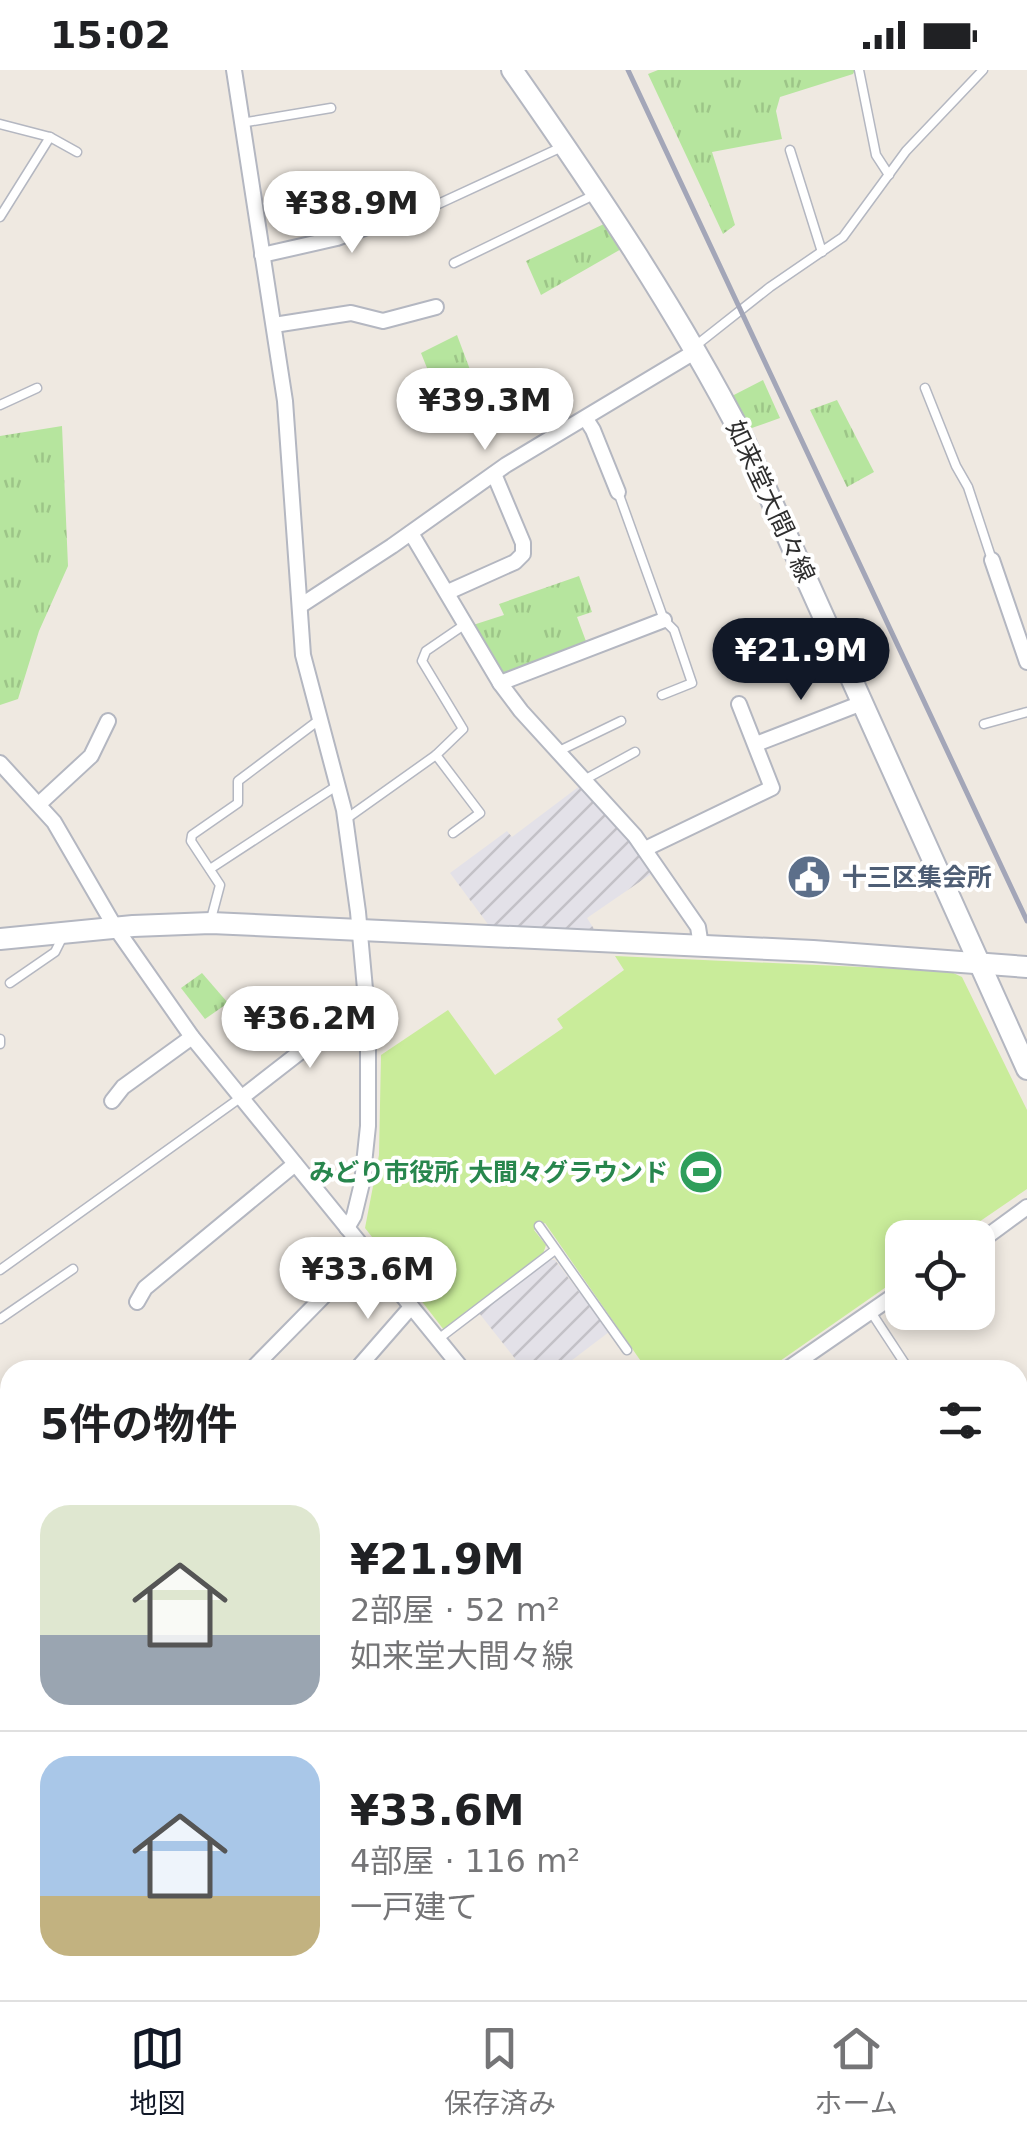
<!DOCTYPE html>
<html lang="ja">
<meta charset="utf-8">
<style>
body{margin:0;font-family:"DejaVu Sans","Noto Sans JP",sans-serif;background:#f2f2f2;color:#202124;height:100vh;display:flex;flex-direction:column;font-size:38px;white-space:nowrap}
*{box-sizing:border-box;margin:0}
p{font-size:32px;color:#757577}
.icon{flex:none;width:55px;height:55px;fill:none;stroke:currentColor;stroke-width:2;stroke-linecap:round;stroke-linejoin:round}
.map{position:relative;flex:1;overflow:hidden}
.details{position:absolute;left:0px;top:1290px;width:1028px;height:640px;display:flex;flex-direction:column;background:#fff;border-radius:30px 30px 0 0;box-shadow:0 5px 15px #0003}
.details>*{flex:none}
.fabs{position:absolute;left:885px;top:1150px;display:grid;gap:20px}
.fabs a{display:grid;place-items:center;width:110px;height:110px;border-radius:20px;background:#fff;box-shadow:0 5px 15px #0003;font-size:50px}
.price{position:absolute;translate:-50% -85px;padding:0 22px;border-radius:35px;background:#fff;color:#222;font-size:32px;line-height:65px;filter:drop-shadow(0 2px 5px #0008)}
.price::after{content:'';position:absolute;left:50%;top:60px;width:30px;height:22px;margin-left:-15px;background:inherit;clip-path:polygon(0 0,100% 0,50% 100%)}
.price.on{background:#111827;color:#fff}
ul{padding:0;list-style:none}
li{display:flex;align-items:center;gap:30px;height:250px;padding:0 40px}
li+li{border-top:2px solid #e0e0e0}
li span{display:grid;place-items:center;flex:none;width:280px;height:200px;border-radius:30px;color:#555}
li>.icon{margin-inline-start:auto}
span .icon{width:120px;height:120px;fill:#fffc;stroke-width:1}
li b{font-size:42px}
h2{display:flex;justify-content:space-between;align-items:center;height:120px;padding:0 40px;font-size:42px}
.status{display:flex;justify-content:space-between;align-items:center;height:70px;padding:0 50px;background:#fff;direction:ltr}
.status svg{height:28px;fill:currentColor}
.menu{display:flex;justify-content:space-around;align-items:center;height:140px;border-top:2px solid #e0e0e0;background:#fff;font-size:28px;color:#757577}
.menu a{display:grid;justify-items:center;gap:5px}
.menu .on{color:#111827}
.map>svg:first-child{display:block}
.industrial{fill:url(#industrial-furrows)}
.grass{fill:url(#grass-tufts)}
.pitch{fill:#c9ec9a}
.lines{fill:none;stroke-linecap:round;stroke-linejoin:round}
.lane-casing{stroke:#b4b7c1;stroke-width:11}
.street-casing{stroke:#b4b7c1;stroke-width:18}
.secondary-casing{stroke:#b4b7c1;stroke-width:24}
.lane{stroke:#fff;stroke-width:8}
.street{stroke:#fff;stroke-width:14}
.secondary{stroke:#fff;stroke-width:20}
.rail{stroke:#a3a6b8;stroke-width:5}
.labels{text-anchor:middle;stroke-width:8;stroke-linejoin:round;paint-order:stroke}
.street-label{font-size:25px;fill:#2e2e2e;stroke:#fff}
.service-label{font-size:25px;font-weight:bold;fill:#4e5e75;stroke:#fff;text-anchor:start}
.leisure-label{font-size:25px;font-weight:bold;fill:#27864d;stroke:#fff;text-anchor:end}
</style>
<div class="status"><b>15:02</b><svg viewBox="0 0 49 12"><path d="M0 12V9h3v3zM5 12V6h3v6zM10 12V3h3v9zM15 12V0h3v12zM26 1h20v11H26zM47 4h2v5h-2z"/></svg></div>
<div class="map">
<svg width="1027" height="1930" viewBox="0 0 1027 1930">
<defs>
<pattern id="industrial-furrows" width="10" height="10" patternUnits="userSpaceOnUse" patternTransform="scale(2.5)"><rect width="10" height="10" fill="#e3e1e8"/><path d="M-1 1l2-2M0 10L10 0M9 11l2-2" fill="none" stroke="#c3c1c7"/></pattern>
<pattern id="grass-tufts" width="24" height="20" patternUnits="userSpaceOnUse" patternTransform="scale(2.5)"><rect width="24" height="20" fill="#b6e59e"/><path d="M3 7l-1-3M5 7V3M7 7l1-3M15 17l-1-3M17 17v-4M19 17l1-3" fill="none" stroke="#9dc588"/></pattern>
</defs>
<rect width="100%" height="100%" fill="#efe9e1"/>
<g class="industrial">
<path d="M581,715L612,747L654,802L587,848L596,862L490,857L450,803L507,761L512,767Z"/>
<path d="M548,1190H555L609,1262L559,1300H524L479,1243Z"/>
</g>
<g class="grass">
<path d="M658,0H855L853,4L780,27L776,41L782,69L712,82L735,155L723,164L648,4Z"/>
<path d="M606,153L623,178L541,225L526,191Z"/>
<path d="M457,265L493,361L479,367L475,357L453,363L421,283Z"/>
<path d="M763,310L780,348L749,359L730,327Z"/>
<path d="M837,330L874,402L847,417L810,340Z"/>
<path d="M62,356L68,496L39,561L18,629L0,635V366Z"/>
<path d="M579,506L592,542L577,547L587,574L511,603L501,602L473,555L504,545L499,534Z"/>
<path d="M202,903L228,933L205,949L181,918Z"/>
</g>
<path class="pitch" d="M615,886L949,901L962,907L1027,1040V1119L957,1167L902,1168V1206L767,1300H647L545,1153L534,1160L546,1175L543,1184L444,1260L365,1158L379,1085L381,985L448,940L495,1005L563,958L557,949L624,900Z"/>
<g class="lines">
<defs>
<g id="lane">
<path d="M859,0L876,85L889,105"/>
<path d="M241,53L331,38"/>
<path d="M0,54L50,67L77,82"/>
<path d="M790,80L822,182"/>
<path d="M427,135L434,136L564,76"/>
<path d="M0,147L50,67"/>
<path d="M454,193L594,125"/>
<path d="M694,277L770,217L843,167L906,81L983,0"/>
<path d="M925,318L956,396L968,417L992,490"/>
<path d="M0,335L37,318"/>
<path d="M618,422L664,550L674,560L692,613L662,625"/>
<path d="M808,597L837,586"/>
<path d="M984,654L1027,642"/>
<path d="M559,681L621,651"/>
<path d="M436,685L480,743L453,763"/>
<path d="M584,710L635,682"/>
<path d="M346,749L436,685L463,659L422,591L426,581L464,555"/>
<path d="M210,799L338,715"/>
<path d="M211,849L220,815L191,771L192,765L238,733V711L319,650"/>
<path d="M10,913L55,882L63,866"/>
<path d="M0,969V974"/>
<path d="M539,1156L627,1280"/>
<path d="M0,1200L240,1028"/>
<path d="M871,1242L909,1300"/>
<path d="M0,1249L73,1199"/>
<path d="M437,1270L555,1180"/>
<path d="M1018,1481L1027,1477"/>
<path d="M1018,1726L1027,1737"/>
<path d="M1018,1777L1027,1767"/>
<path d="M0,1804L10,1811"/>
<path d="M874,1920L887,1930"/>
<path d="M421,1930L428,1920"/>
</g>
<g id="street">
<path d="M234,0L285,331L303,585L344,740L358,842L368,952V1056L362,1113L354,1146L347,1158"/>
<path d="M262,185L337,168L427,135"/>
<path d="M274,255L351,243L383,251L436,237"/>
<path d="M586,349L593,360L618,422"/>
<path d="M411,463L500,613L521,641L635,766L698,857L701,876"/>
<path d="M992,490L1027,592"/>
<path d="M448,522L515,492L523,484V473L494,404"/>
<path d="M300,536L392,476L506,395L696,281"/>
<path d="M500,613L664,550"/>
<path d="M756,674L862,633"/>
<path d="M0,693L54,752L115,857L192,967L463,1300"/>
<path d="M39,734L91,686L108,651"/>
<path d="M645,779L772,718L739,634"/>
<path d="M241,1028L349,944L367,940"/>
<path d="M112,1031L123,1017L192,967"/>
<path d="M978,1173L1027,1137"/>
<path d="M137,1232L145,1218L295,1094"/>
<path d="M251,1300L367,1182"/>
<path d="M356,1300L411,1237"/>
<path d="M786,1300L902,1220"/>
<path d="M0,1353L10,1344"/>
<path d="M0,1457L10,1447"/>
<path d="M0,1482L10,1495"/>
<path d="M0,1578L10,1570"/>
<path d="M0,1907L10,1889"/>
<path d="M271,1920L275,1930"/>
<path d="M1011,1920L1019,1930"/>
<path d="M138,1930L140,1920"/>
<path d="M516,1930L524,1920"/>
<path d="M687,1930L693,1920"/>
<path d="M891,1930L896,1920"/>
</g>
<g id="secondary">
<path d="M512,0C596,120 677,240 744,370L1027,999"/>
<path d="M0,869L133,856L211,853L813,881L1027,897"/>
</g>
</defs>
<use href="#lane" class="lane-casing"/>
<use href="#street" class="street-casing"/>
<use href="#secondary" class="secondary-casing"/>
<use href="#lane" class="lane"/>
<use href="#street" class="street"/>
<use href="#secondary" class="secondary"/>
<path class="rail" d="M628,0L1027,851"/>
</g>
<defs>
<symbol id="civic-disc" viewBox="-11 -11 22 22"><circle r="9.5" fill="#5c6f8a" stroke="#fff"/><path d="M-.6-6.5H3V-4.5H.6V-3L4-1V1h2V6H-6V1h2V-1L-.6-3ZM-1.2 2.5V6h2.4V2.5Z" fill="#fff"/></symbol>
<symbol id="stadium-disc" viewBox="-11 -11 22 22"><circle r="9.5" fill="#2e9e5b" stroke="#fff"/><path d="M0-5a6.5 5 0 1 0 0 10a6.5 5 0 1 0 0-10ZM-3.5-1.8h7v3.6h-7Z" fill="#fff"/></symbol>
</defs>
<g fill-rule="evenodd">
<use href="#civic-disc" x="784" y="782" width="50" height="50"/>
<use href="#stadium-disc" x="676" y="1077" width="50" height="50"/>
</g>
<g class="labels">
<g class="street-label">
<text transform="translate(771 431) rotate(65)" y="9">如来堂大間々線</text>
</g>
<g class="service-label">
<text x="842" y="816">十三区集会所</text>
</g>
<g class="leisure-label">
<text x="668" y="1111">みどり市役所 大間々グラウンド</text>
</g>
</g>
</svg>
<div class="fabs">
<a><svg class="icon" aria-label="locate" viewBox="0 0 24 24"><circle cx="12" cy="12" r="6"/><path d="M12 2v4M12 18v4M2 12h4M18 12h4"/></svg></a>
</div>
<b class="price" style="left:352px;top:186px">¥38.9M</b>
<b class="price" style="left:485px;top:383px">¥39.3M</b>
<b class="price on" style="left:801px;top:633px">¥21.9M</b>
<b class="price" style="left:310px;top:1001px">¥36.2M</b>
<b class="price" style="left:368px;top:1252px">¥33.6M</b>
<section class="details">
<h2>5件の物件<svg class="icon" aria-label="filters" viewBox="0 0 24 24"><path d="M4 7h16M4 17h16"/><circle cx="9" cy="7" r="2"/><circle cx="15" cy="17" r="2"/></svg></h2>
<ul>
<li><span style="background:linear-gradient(#dfe7d0 65%,#9aa5b1 0)"><svg class="icon" aria-label="home" viewBox="0 0 24 24"><path d="M3 11l9-7 9 7M6 9v11h12V9"/></svg></span><div><b>¥21.9M</b><p>2部屋 · 52 m²</p><p>如来堂大間々線</p></div></li>
<li><span style="background:linear-gradient(#a9c7e8 70%,#c2b280 0)"><svg class="icon" aria-label="home" viewBox="0 0 24 24"><path d="M3 11l9-7 9 7M6 9v11h12V9"/></svg></span><div><b>¥33.6M</b><p>4部屋 · 116 m²</p><p>一戸建て</p></div></li>
</ul>
</section>
</div>
<nav class="menu">
<a class="on"><svg class="icon" aria-label="map" viewBox="0 0 24 24"><path d="M3 6l6-2 6 2 6-2v14l-6 2-6-2-6 2zM9 4v14M15 6v14"/></svg>地図</a>
<a><svg class="icon" aria-label="saved" viewBox="0 0 24 24"><path d="M7 4h10v16l-5-4-5 4z"/></svg>保存済み</a>
<a><svg class="icon" aria-label="home" viewBox="0 0 24 24"><path d="M3 11l9-7 9 7M6 9v11h12V9"/></svg>ホーム</a>
</nav>
